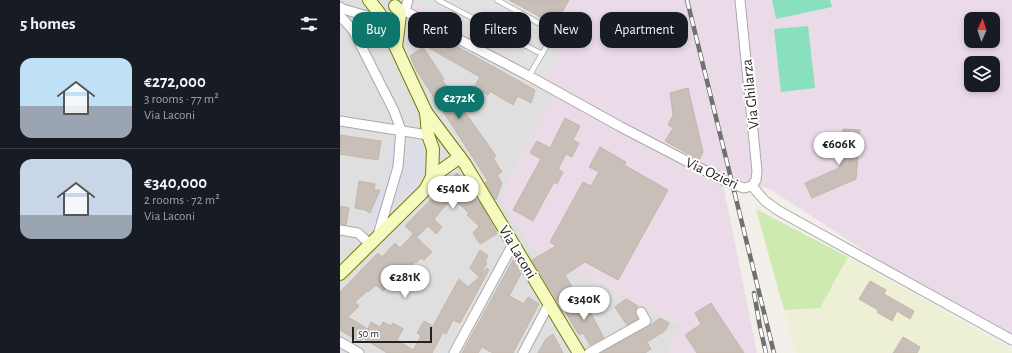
<!DOCTYPE html>
<meta charset="utf-8">
<style>
body{margin:0;font-family:"Alegreya Sans",sans-serif;background:#20242c;color:#f1f3f6;height:100vh;display:flex;flex-direction:column;font-size:15px;white-space:nowrap}
*{box-sizing:border-box;margin:0}
p{font-size:13px;color:#9ea1a6}
.icon{flex:none;width:22px;height:22px;fill:none;stroke:currentColor;stroke-width:2;stroke-linecap:round;stroke-linejoin:round}
.map{position:relative;flex:1;overflow:hidden}
.details{display:flex;flex-direction:column;background:#171b24;width:340px}
.details>*{flex:none}
.banner{position:absolute;left:12px;top:12px;width:380px;height:36px;display:flex;gap:8px}
.needle{width:26px;rotate:3deg}
.controls{position:absolute;left:624px;top:12px;display:grid;gap:8px}
.controls a{display:grid;place-items:center;width:36px;height:36px;border-radius:8px;background:#171b24;box-shadow:0 2px 6px #0003;font-size:20px}
.scale{position:absolute;left:12px;bottom:10px;width:80px;box-sizing:border-box;padding-left:4px;border:2px solid #222;border-top:0;font-size:11px;line-height:14px;white-space:nowrap;color:#222;-webkit-text-stroke:3px #fff;paint-order:stroke}
.price{position:absolute;translate:-50% -34px;padding:0 9px;border-radius:14px;background:#fff;color:#222;font-size:13px;line-height:26px;filter:drop-shadow(0 1px 2px #0008)}
.price::after{content:'';position:absolute;left:50%;top:24px;width:12px;height:9px;margin-left:-6px;background:inherit;clip-path:polygon(0 0,100% 0,50% 100%)}
.price.current{background:#0f766e;color:#fff}
ul{padding:0;list-style:none}
li{display:flex;align-items:center;gap:12px;height:100px;padding:0 20px}
li+li{border-top:1px solid #363941}
li span{display:grid;place-items:center;flex:none;width:112px;height:80px;border-radius:12px;color:#555}
li>.icon{margin-inline-start:auto}
span .icon{width:48px;height:48px;fill:#fffc;stroke-width:1}
li b{font-size:17px}
h2{display:flex;justify-content:space-between;align-items:center;height:48px;padding:0 20px;font-size:17px}
.chip{padding:0 14px;border-radius:12px;background:#171b24;box-shadow:0 2px 6px #0003;font-size:14px;line-height:36px}
.chip.current{background:#0f766e;color:#fff}
main{display:flex;flex:1;min-height:0}
.map>svg:first-child{display:block}
.residential{fill:#e0dfdf}
.industrial{fill:#ebdbe8;fill-rule:evenodd}
.farmland{fill:#eef0d5}
.grass{fill:#cdebb0}
.pitch{fill:#88e0be}
.parking{fill:#e2e2e2}
.plaza{fill:#dddde8}
.building{fill:#c7bfb8;stroke:#c4b6ab}
.lines{fill:none;stroke-linecap:round;stroke-linejoin:round}
.lane-casing{stroke:#a9a9a9;stroke-width:6}
.street-casing{stroke:#a9a9a9;stroke-width:11}
.secondary-casing{stroke:#707d05;stroke-width:14}
.lane{stroke:#fff;stroke-width:4.5}
.street{stroke:#fff;stroke-width:9}
.secondary{stroke:#f7fabf;stroke-width:12}
.rail-casing{stroke:#707070;stroke-width:4.5}
.rail{stroke:#fff;stroke-width:3;stroke-dasharray:9;stroke-linecap:butt}
.labels{text-anchor:middle;stroke-width:4;stroke-linejoin:round;paint-order:stroke}
.street-label{font-size:15px;fill:#222;stroke:#fff}
</style>
<main>
<section class="details">
<h2>5 homes<svg class="icon" aria-label="filters" viewBox="0 0 24 24"><path d="M4 7h16M4 17h16"/><circle cx="9" cy="7" r="2"/><circle cx="15" cy="17" r="2"/></svg></h2>
<ul>
<li><span style="background:linear-gradient(#bfe0f5 60%,#9aa5b1 0)"><svg class="icon" aria-label="home" viewBox="0 0 24 24"><path d="M3 11l9-7 9 7M6 9v11h12V9"/></svg></span><div><b>€272,000</b><p>3 rooms · 77 m²</p><p>Via Laconi</p></div></li>
<li><span style="background:linear-gradient(#c9d6e8 70%,#9aa5b1 0)"><svg class="icon" aria-label="home" viewBox="0 0 24 24"><path d="M3 11l9-7 9 7M6 9v11h12V9"/></svg></span><div><b>€340,000</b><p>2 rooms · 72 m²</p><p>Via Laconi</p></div></li>
</ul>
</section>
<div class="map">
<svg width="672" height="353" viewBox="0 0 672 353">
<rect width="100%" height="100%" fill="#f2efe9"/>
<path class="residential" d="M0,0H68L215,91L189,245L342,326L328,353H0Z"/>
<path class="industrial" d="M68,0H672V342L646,330L430,189L381,174L417,353H328L342,326L189,245L160,196L215,91L65,11ZM631,19H653V41H631ZM631,63H653V85H631Z"/>
<path class="farmland" d="M508,257L672,350V353H456L444,310L480,308Z"/>
<path class="grass" d="M416,209L508,257L480,308L444,310Z"/>
<g class="pitch">
<path d="M432,0H490L492,7L436,19Z"/>
<path d="M468,26L475,88L441,92L434,29Z"/>
</g>
<path class="parking" d="M73,0H169L215,25L225,31L210,78L72,1Z"/>
<path class="plaza" d="M50,140L83,143L85,158L79,184L60,200L31,230L21,228L37,198L46,179Z"/>
<g class="building">
<path d="M169,0H229L215,25Z"/>
<path d="M77,24L195,90L191,103L178,96L173,105L150,91L148,95L134,87L140,77L70,37Z"/>
<path d="M83,47L104,79L102,80L156,156L153,158L162,172L157,175L162,183L156,200L145,183L148,181L77,71L70,56Z"/>
<path d="M348,88L363,152L359,160L325,141L333,128L328,125L333,115L330,93Z"/>
<path d="M225,118L240,126L233,140L239,143L232,157L226,154L218,169L223,172L217,184L214,182L193,221L173,210L201,159L190,153L197,141L210,148Z"/>
<path d="M503,129L520,130L516,179L472,198L465,183L499,168Z"/>
<path d="M0,135L41,141L38,160L0,154Z"/>
<path d="M260,147L286,162L284,165L328,190L278,280L245,262L225,275L234,290L217,301L192,260L216,246L210,242L243,182L251,186L259,172L249,167Z"/>
<path d="M117,173L124,180L125,179L131,190L129,193L141,204L157,234L140,244L133,233L139,226L127,215L129,213L112,198L94,219L102,227L96,234L88,226L77,237L65,226Z"/>
<path d="M19,181L35,184L34,190H40L30,213L25,210L15,208Z"/>
<path d="M0,206L9,208L6,225L0,224Z"/>
<path d="M73,234L92,252L84,260L81,258L76,263L75,262L68,269L63,264L50,278L53,281L43,291L36,285L28,292L27,291L15,302L19,306L8,317L28,329L31,322L40,327L43,322L51,326L53,323L63,329L57,340L73,350L81,336L77,333L84,321L93,326L119,279L128,287L139,277L130,268L140,250L148,256L145,262L147,263L140,275L147,268L149,270L120,323L113,320L106,334L103,332L92,353H47L23,338L20,342L0,330V292L38,253L42,257L55,243L60,248Z"/>
<path d="M173,260L181,274L169,296L184,304L188,297L199,304L173,353H153L142,347L138,353H122Z"/>
<path d="M530,281L546,290L544,294L574,311L570,319L557,311L552,321L537,312L538,310L519,299Z"/>
<path d="M241,295L264,338L250,345L243,333L239,335L226,313Z"/>
<path d="M286,299L298,306L295,312L298,319L287,325L275,307Z"/>
<path d="M371,303L404,353H357L345,335L361,324L355,313Z"/>
<path d="M320,318L329,323L325,331L307,342L311,349L305,353H261L309,326Z"/>
<path d="M213,334L223,353H198L206,339Z"/>
<path d="M563,337L580,347L577,353H553Z"/>
</g>
<g class="lines">
<defs>
<g id="lane">
<path d="M98,0L202,54"/>
<path d="M157,0L215,32L189,76"/>
</g>
<g id="street">
<path d="M68,0L65,11L189,76L281,127L385,181L404,188L412,186"/>
<path d="M400,0L417,171L416,180L412,186"/>
<path d="M0,7L3,9L41,20"/>
<path d="M0,16L13,30L54,111L61,130L58,167L38,235"/>
<path d="M0,121L88,135"/>
<path d="M412,186L425,201L439,211L672,340"/>
<path d="M0,230L18,233L30,244"/>
<path d="M0,342L19,353"/>
<path d="M114,353L173,244"/>
<path d="M183,353L209,304"/>
<path d="M249,353L306,321L301,312"/>
</g>
<g id="secondary">
<path d="M29,0L40,14L41,20L45,24L86,112L125,164L239,353"/>
<path d="M55,6L59,10L60,15L56,47"/>
<path d="M92,177L120,157"/>
<path d="M0,274L85,190L92,177L93,149L88,135L86,112"/>
</g>
</defs>
<use href="#lane" class="lane-casing"/>
<use href="#street" class="street-casing"/>
<use href="#secondary" class="secondary-casing"/>
<use href="#lane" class="lane"/>
<use href="#street" class="street"/>
<use href="#secondary" class="secondary"/>
<defs>
<g id="rail">
<path d="M347,0L434,353"/>
<path d="M414,293L420,327L426,353"/>
</g>
</defs>
<use href="#rail" class="rail-casing"/>
<use href="#rail" class="rail"/>
</g>
<g class="labels">
<g class="street-label">
<text transform="translate(410 94) rotate(-96)" y="5">Via Ghilarza</text>
<text transform="translate(372 173) rotate(25)" y="5">Via Ozieri</text>
<text transform="translate(178 252) rotate(59)" y="5">Via Laconi</text>
</g>
</g>
</svg>
<div class="controls">
<a><svg class="needle" viewBox="-14 -14 28 28"><path d="M0-13l5 13h-10z" fill="#e53935"/><path d="M0 13l5-13h-10z" fill="#9ea1a6"/></svg></a>
<a><svg class="icon" aria-label="layers" viewBox="0 0 24 24"><path d="M12 4l9 5-9 5-9-5zM3 14l9 5 9-5"/></svg></a>
</div>
<div class="scale">50 m</div>
<b class="price current" style="left:119px;top:120px">€272K</b>
<b class="price" style="left:499px;top:166px">€606K</b>
<b class="price" style="left:113px;top:210px">€540K</b>
<b class="price" style="left:65px;top:299px">€281K</b>
<b class="price" style="left:244px;top:321px">€340K</b>
<div class="banner">
<a class="chip current">Buy</a>
<a class="chip">Rent</a>
<a class="chip">Filters</a>
<a class="chip">New</a>
<a class="chip">Apartment</a>
</div>
</div>
</main>
